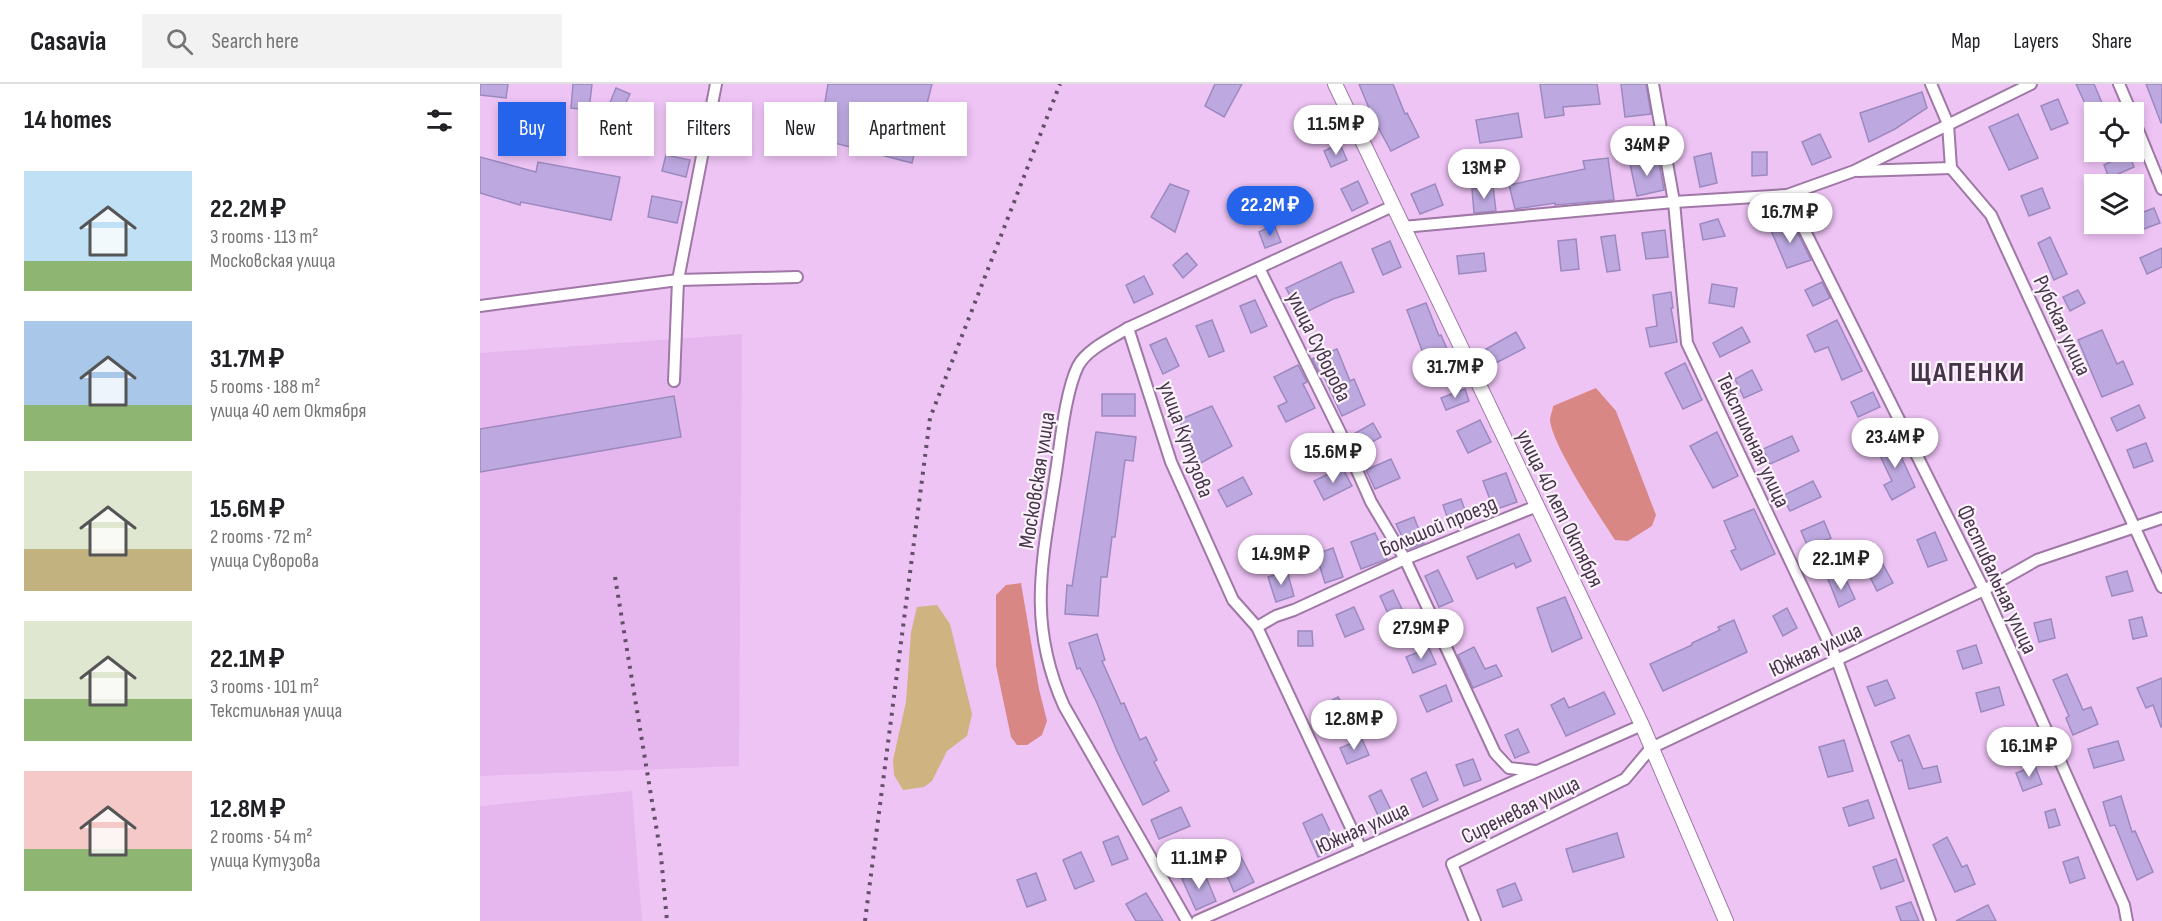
<!DOCTYPE html>
<meta charset="utf-8">
<style>
body{margin:0;font-family:"Sofia Sans Condensed",sans-serif;background:#f2f2f2;color:#202124;height:100vh;display:flex;flex-direction:column;font-size:22px;white-space:nowrap}
*{box-sizing:border-box;margin:0}
p{font-size:20px;color:#757577}
.icon{flex:none;width:33px;height:33px;fill:none;stroke:currentColor;stroke-width:2;stroke-linecap:round;stroke-linejoin:round}
.map{position:relative;flex:1;overflow:hidden}
.panel{display:flex;flex-direction:column;background:#fff;width:480px}
.panel>*{flex:none}
.guide{position:absolute;left:18px;top:18px;width:570px;height:54px;display:flex;gap:12px}
.buttons{position:absolute;left:1604px;top:18px;display:grid;gap:12px}
.buttons a{display:grid;place-items:center;width:60px;height:60px;border-radius:0px;background:#fff;box-shadow:0 3px 9px #0003;font-size:30px}
.price{position:absolute;translate:-50% -51px;padding:0 14px;border-radius:21px;background:#fff;color:#222;font-size:20px;line-height:39px;filter:drop-shadow(0 2px 3px #0008)}
.price::after{content:'';position:absolute;left:50%;top:36px;width:18px;height:14px;margin-left:-9px;background:inherit;clip-path:polygon(0 0,100% 0,50% 100%)}
.price.on{background:#2563eb;color:#fff}
ul{padding:0;list-style:none}
li{display:flex;align-items:center;gap:18px;height:150px;padding:0 24px}
li span{display:grid;place-items:center;flex:none;width:168px;height:120px;border-radius:0px;color:#555}
li>.icon{margin-inline-start:auto}
span .icon{width:72px;height:72px;fill:#fffc;stroke-width:1}
li b{font-size:26px}
h2{display:flex;justify-content:space-between;align-items:center;height:72px;padding:0 24px;font-size:26px}
.chip{padding:0 21px;border-radius:0px;background:#fff;box-shadow:0 3px 9px #0003;font-size:21px;line-height:54px}
.chip.on{background:#2563eb;color:#fff}
header{display:flex;align-items:center;gap:36px;box-sizing:border-box;height:84px;padding:0 30px;background:#fff;border-bottom:2px solid #e0e0e0}
header strong{font-size:28px}
nav{display:flex;gap:33px;margin-inline-start:auto;font-size:21px}
.search{width:420px;height:54px;background:#f2f2f2;display:flex;align-items:center;gap:15px;box-sizing:border-box;padding:0 21px;border-radius:0px;color:#757577;font-size:22px}
main{display:flex;flex:1;min-height:0}
.map>svg:first-child{display:block}
.built{fill:#e6b7ee}
.green{fill:#cfb381}
.water{fill:#d98785}
.building{fill:#bda9e0;stroke:#9c89be;stroke-width:1.5}
.lines{fill:none;stroke-linecap:round;stroke-linejoin:round}
.minor-casing{stroke:#9f78a6;stroke-width:14}
.tertiary-casing{stroke:#9f78a6;stroke-width:16}
.minor{stroke:#fff;stroke-width:10}
.tertiary{stroke:#fff;stroke-width:14}
.rail{stroke:#644f68;stroke-width:4;stroke-dasharray:3 6;stroke-linecap:butt}
.labels{text-anchor:middle;stroke-width:4.5;stroke-linejoin:round;paint-order:stroke}
.street-label{font-size:22px;fill:#463549;stroke:#fbf2fc}
.district-label{font-size:28px;font-weight:bold;letter-spacing:1.5px;fill:#463549;stroke:#fbf2fc}
</style>
<header>
<strong>Casavia</strong>
<div class="search"><svg class="icon" aria-label="search" viewBox="0 0 24 24"><circle cx="10" cy="10" r="6"/><path d="M15 15l6 6"/></svg>Search here</div>
<nav><a>Map</a><a>Layers</a><a>Share</a></nav>
</header>
<main>
<section class="panel">
<h2>14 homes<svg class="icon" aria-label="filters" viewBox="0 0 24 24"><path d="M4 7h16M4 17h16"/><circle cx="9" cy="7" r="2"/><circle cx="15" cy="17" r="2"/></svg></h2>
<ul>
<li><span style="background:linear-gradient(#bfe0f5 75%,#8fb573 0)"><svg class="icon" aria-label="home" viewBox="0 0 24 24"><path d="M3 11l9-7 9 7M6 9v11h12V9"/></svg></span><div><b>22.2M ₽</b><p>3 rooms · 113 m²</p><p>Московская улица</p></div></li>
<li><span style="background:linear-gradient(#a9c7e8 70%,#8fb573 0)"><svg class="icon" aria-label="home" viewBox="0 0 24 24"><path d="M3 11l9-7 9 7M6 9v11h12V9"/></svg></span><div><b>31.7M ₽</b><p>5 rooms · 188 m²</p><p>улица 40 лет Октября</p></div></li>
<li><span style="background:linear-gradient(#dfe7d0 65%,#c2b280 0)"><svg class="icon" aria-label="home" viewBox="0 0 24 24"><path d="M3 11l9-7 9 7M6 9v11h12V9"/></svg></span><div><b>15.6M ₽</b><p>2 rooms · 72 m²</p><p>улица Суворова</p></div></li>
<li><span style="background:linear-gradient(#dfe7d0 65%,#8fb573 0)"><svg class="icon" aria-label="home" viewBox="0 0 24 24"><path d="M3 11l9-7 9 7M6 9v11h12V9"/></svg></span><div><b>22.1M ₽</b><p>3 rooms · 101 m²</p><p>Текстильная улица</p></div></li>
<li><span style="background:linear-gradient(#f6c9c9 65%,#8fb573 0)"><svg class="icon" aria-label="home" viewBox="0 0 24 24"><path d="M3 11l9-7 9 7M6 9v11h12V9"/></svg></span><div><b>12.8M ₽</b><p>2 rooms · 54 m²</p><p>улица Кутузова</p></div></li>
</ul>
</section>
<div class="map">
<svg width="1682" height="837" viewBox="0 0 1682 837">
<rect width="100%" height="100%" fill="#eec4f5"/>
<g class="built">
<path d="M262,250L259,682L0,692V269Z"/>
<path d="M152,707L162,837H0V722Z"/>
</g>
<path class="green" d="M457,521L470,540L492,630L487,652L467,667L452,697L444,703L423,706L414,691L413,676L426,618L431,548L437,523Z"/>
<g class="water">
<path d="M1116,304L1136,327L1176,431L1172,442L1148,457L1135,456C1120,433 1072,361 1070,336C1070,332 1073,326 1073,322Z"/>
<path d="M541,499L559,605L567,637L562,651L547,661H537L531,653L516,582V511L526,501Z"/>
</g>
<g class="building">
<path d="M0,0H28L26,14L0,11Z"/>
<path d="M93,0H112L109,26L91,24Z"/>
<path d="M348,0H452L432,79L339,55Z"/>
<path d="M735,0H762L744,33L725,22Z"/>
<path d="M879,0H913L925,30L927,29L939,53L911,67L893,34Z"/>
<path d="M1060,0H1117L1120,20L1083,23L1084,31L1065,34Z"/>
<path d="M1141,0H1166L1171,30L1145,33Z"/>
<path d="M1596,0H1614L1622,19L1608,26Z"/>
<path d="M1666,0H1682V38L1681,39Z"/>
<path d="M136,4L150,10L142,27L129,21Z"/>
<path d="M1442,8L1447,24L1415,45L1389,58L1380,29Z"/>
<path d="M1578,15L1588,39L1571,46L1561,22Z"/>
<path d="M202,19H220L219,37L201,36Z"/>
<path d="M844,22L848,36L828,42L824,28Z"/>
<path d="M1038,29L1042,53L1000,59L996,36Z"/>
<path d="M1538,30L1558,74L1529,86L1509,43Z"/>
<path d="M1340,50L1351,73L1332,81L1322,58Z"/>
<path d="M860,60L867,76L851,83L844,67Z"/>
<path d="M1272,68H1287V91L1272,92Z"/>
<path d="M1231,69L1237,99L1220,103L1214,73Z"/>
<path d="M1649,69L1654,83L1629,94L1624,81Z"/>
<path d="M186,71L210,76L206,93L182,87Z"/>
<path d="M0,73L56,88L58,78L140,93L131,136L41,118L40,121L0,109Z"/>
<path d="M1178,73L1184,106L1157,112L1150,80Z"/>
<path d="M1128,74L1134,116L1075,121V119L1035,125L1029,101L1105,85L1103,77Z"/>
<path d="M878,97L888,119L872,127L861,105Z"/>
<path d="M690,100L709,107L695,148L671,133Z"/>
<path d="M955,100L963,121L940,130L931,110Z"/>
<path d="M1013,102L1016,127L994,129L992,105Z"/>
<path d="M1562,104L1570,124L1549,132L1541,112Z"/>
<path d="M172,112L202,118L197,139L168,133Z"/>
<path d="M1674,124L1680,139L1656,148L1653,132Z"/>
<path d="M1310,134L1331,176L1307,184L1290,144Z"/>
<path d="M1238,135L1245,152L1223,156L1220,140Z"/>
<path d="M794,141L801,158L785,164L779,148Z"/>
<path d="M1185,146L1188,173L1166,175L1162,149Z"/>
<path d="M1135,151L1140,186L1127,188L1121,153Z"/>
<path d="M1570,153L1587,190L1574,196L1558,159Z"/>
<path d="M1096,155L1099,185L1081,187L1078,157Z"/>
<path d="M910,157L921,183L903,191L892,165Z"/>
<path d="M1682,164V183L1667,190L1660,174Z"/>
<path d="M707,169L717,181L703,194L693,181Z"/>
<path d="M1004,169L1006,187L979,190L977,172Z"/>
<path d="M861,178L874,208L853,215L820,231L806,204Z"/>
<path d="M664,192L673,210L654,219L646,201Z"/>
<path d="M1342,198L1350,214L1333,222L1325,206Z"/>
<path d="M1232,200L1257,204L1254,223L1229,219Z"/>
<path d="M1598,206L1605,219L1590,227L1583,213Z"/>
<path d="M1191,208L1193,224H1191L1197,258L1170,263L1166,244L1177,242L1173,211Z"/>
<path d="M775,216L787,242L771,249L760,222Z"/>
<path d="M946,219L959,252L961,251L968,267L946,277L927,226Z"/>
<path d="M732,236L744,267L729,273L716,242Z"/>
<path d="M1357,236L1382,287L1362,296L1348,263L1335,268L1327,251Z"/>
<path d="M1262,243L1270,258L1240,273L1233,259Z"/>
<path d="M1622,246L1637,280L1643,277L1653,300L1622,313L1598,256Z"/>
<path d="M1036,248L1045,264L1014,280L1006,265Z"/>
<path d="M686,254L699,282L683,290L670,261Z"/>
<path d="M857,265L870,297L874,295L885,321L862,332L843,291L841,292L832,275Z"/>
<path d="M1205,279L1222,316L1203,325L1185,289Z"/>
<path d="M818,281L827,298L823,300L835,324L806,338L798,322L807,318L794,293Z"/>
<path d="M1272,286L1282,306L1264,314L1255,295Z"/>
<path d="M985,305L989,317L966,326L961,314Z"/>
<path d="M1393,308L1400,323L1378,333L1371,318Z"/>
<rect x="622" y="310" width="33" height="22"/>
<path d="M194,312L201,353L0,388V345Z"/>
<path d="M1659,321L1665,334L1637,347L1631,334Z"/>
<path d="M732,322L752,362L719,380L699,336Z"/>
<path d="M1000,336L1011,358L988,369L977,347Z"/>
<path d="M893,339L901,353L880,365L872,351Z"/>
<path d="M616,348L656,353L653,377L645,376L635,453H632L627,493H621L618,532L585,530L587,501L592,502Z"/>
<path d="M1237,348L1258,392L1233,404L1210,362Z"/>
<path d="M1312,352L1319,367L1290,380L1283,365Z"/>
<path d="M1412,353L1435,403L1412,416L1404,401L1412,397L1395,361Z"/>
<path d="M1666,359L1673,377L1654,384L1647,366Z"/>
<path d="M911,375L920,394L895,405L886,386Z"/>
<path d="M862,383L872,402L844,416L834,397Z"/>
<path d="M1026,389L1037,418L1014,426L1003,397Z"/>
<path d="M763,393L772,410L747,423L738,406Z"/>
<path d="M1333,397L1341,413L1310,427L1302,412Z"/>
<path d="M981,415L988,435L970,441L963,421Z"/>
<path d="M1274,425L1295,470L1261,486L1251,467L1256,465L1244,437Z"/>
<path d="M934,433L944,459L928,465L916,440Z"/>
<path d="M1344,437L1351,454L1328,463L1321,447Z"/>
<path d="M1455,448L1467,476L1448,483L1437,456Z"/>
<path d="M895,449L907,475L881,485L871,458Z"/>
<path d="M1039,450L1051,477L1036,484L1034,479L997,495L987,473Z"/>
<path d="M853,464L863,493L845,499L836,470Z"/>
<path d="M1397,469L1413,499L1397,507L1382,477Z"/>
<path d="M958,486L973,517L959,523L945,492Z"/>
<path d="M807,487L814,512L796,518L788,493Z"/>
<path d="M1647,487L1653,507L1632,512L1626,493Z"/>
<path d="M1358,490L1363,500L1367,498L1375,515L1359,523L1348,495Z"/>
<path d="M913,506L928,538L915,545L900,512Z"/>
<path d="M1085,513L1102,554L1072,568L1057,524Z"/>
<path d="M874,523L884,545L865,553L856,531Z"/>
<path d="M1307,524L1317,544L1303,552L1293,532Z"/>
<path d="M1662,533L1667,552L1653,555L1649,536Z"/>
<path d="M1571,535L1575,554L1559,558L1554,539Z"/>
<path d="M1254,536L1267,568L1183,607L1170,580L1212,561V559L1240,546L1238,543Z"/>
<path d="M818,547H832L833,562H818Z"/>
<path d="M617,550L625,576L622,577L641,620L644,619L660,656L666,653L677,676L674,678L689,707L663,721L637,667L617,619L600,584L597,585L589,559Z"/>
<path d="M1496,561L1502,579L1483,585L1477,567Z"/>
<path d="M994,563L1005,585L1016,581L1022,592L993,604L978,571Z"/>
<path d="M949,564L956,580L933,589L926,573Z"/>
<path d="M1587,590L1603,626L1611,623L1618,640L1593,651L1586,634L1589,632L1573,596Z"/>
<path d="M1682,594V643H1681L1673,621L1666,624L1657,604Z"/>
<path d="M1407,596L1415,614L1395,622L1387,603Z"/>
<path d="M966,601L972,617L947,628L940,612Z"/>
<path d="M1519,603L1524,621L1501,628L1496,609Z"/>
<path d="M1124,608L1135,630L1086,652L1071,621L1084,614L1089,624Z"/>
<path d="M858,613L870,633L851,644L839,623Z"/>
<path d="M1535,644L1542,664L1522,670L1515,651Z"/>
<path d="M1038,645L1049,668L1035,674L1025,651Z"/>
<path d="M1429,651L1443,685L1457,682L1461,698L1429,705L1422,676L1419,677L1411,658Z"/>
<path d="M882,655L889,671L867,680L860,664Z"/>
<path d="M1364,656L1373,687L1348,693L1339,663Z"/>
<path d="M1638,657L1644,676L1614,684L1608,665Z"/>
<path d="M993,675L1001,696L984,702L976,681Z"/>
<path d="M1555,682L1562,700L1543,707L1536,689Z"/>
<path d="M946,688L958,716L943,723L931,695Z"/>
<path d="M901,706L915,734L902,740L889,712Z"/>
<path d="M1641,712L1652,748L1655,747L1673,788L1657,796L1635,741L1630,742L1623,718Z"/>
<path d="M1388,716L1394,734L1369,742L1363,724Z"/>
<path d="M701,723L710,742L679,755L671,736Z"/>
<path d="M1575,725L1580,741L1569,744L1565,728Z"/>
<path d="M842,730L858,764L838,773L823,739Z"/>
<path d="M1137,749L1144,773L1093,788L1086,765Z"/>
<path d="M638,752L648,775L632,781L623,758Z"/>
<path d="M1467,753L1482,783L1487,781L1495,800L1475,808L1453,761Z"/>
<path d="M601,768L614,797L595,805L583,776Z"/>
<path d="M759,769L774,798L754,808L741,778Z"/>
<path d="M1598,773L1605,794L1590,799L1583,778Z"/>
<path d="M1416,775L1424,797L1401,805L1393,783Z"/>
<path d="M723,786L736,817L716,826L702,795Z"/>
<path d="M556,789L566,816L547,823L537,796Z"/>
<path d="M1035,799L1042,816L1023,823L1017,806Z"/>
<path d="M666,809L683,837H656L646,820Z"/>
<path d="M1431,818L1439,837H1421L1416,823Z"/>
<path d="M1508,821L1516,837H1476Z"/>
</g>
<g class="lines">
<defs>
<g id="minor">
<path d="M1173,0L1194,118L1207,259L1357,576L1450,837"/>
<path d="M1451,0L1468,40L1471,84L1511,131L1682,503"/>
<path d="M1639,0L1651,28"/>
<path d="M1653,34L1682,105"/>
<path d="M1378,87L1471,84"/>
<path d="M1307,111L1504,506L1644,821L1647,837"/>
<path d="M923,143L1194,118L1307,111L1374,87L1551,0"/>
<path d="M779,184L860,348L891,418L925,475L1015,669L1029,684L1056,687"/>
<path d="M0,222L198,196L317,193"/>
<path d="M648,244L691,378L753,516L777,543L881,765"/>
<path d="M194,297L198,196L236,0"/>
<path d="M777,543L796,532L814,526L925,475L1057,422"/>
<path d="M707,837L584,622C545,535 564,471 577,381C581,354 586,306 598,282C607,265 632,254 648,244L913,122"/>
<path d="M717,837L1162,641"/>
<path d="M995,837L972,780L1145,695L1171,664L1504,506L1557,476L1682,434"/>
</g>
<path id="tertiary" d="M855,0L1162,641L1246,837"/>
</defs>
<use href="#minor" class="minor-casing"/>
<use href="#tertiary" class="tertiary-casing"/>
<use href="#minor" class="minor"/>
<use href="#tertiary" class="tertiary"/>
<g class="rail">
<path d="M135,493L181,772L187,837"/>
<path d="M385,837L450,334L580,0"/>
</g>
</g>
<g class="labels">
<g class="street-label">
<text transform="translate(1583 241) rotate(65)" y="8">Рубская улица</text>
<text transform="translate(840 262) rotate(64)" y="8">улица Суворова</text>
<text transform="translate(707 355) rotate(70)" y="8">улица Кутузова</text>
<text transform="translate(1274 356) rotate(65)" y="8">Текстильная улица</text>
<text transform="translate(556 396) rotate(-81)" y="8">Московская улица</text>
<text transform="translate(1081 424) rotate(64)" y="8">улица 40 лет Октября</text>
<text transform="translate(958 441) rotate(-23)" y="8">Большой проезд</text>
<text transform="translate(1518 495) rotate(65)" y="8">Фестивальная улица</text>
<text transform="translate(1335 565) rotate(-25)" y="8">Южная улица</text>
<text transform="translate(1040 725) rotate(-26)" y="8">Сиреневая улица</text>
<text transform="translate(882 743) rotate(-24)" y="8">Южная улица</text>
</g>
<g class="district-label">
<text x="1488" y="297">ЩАПЕНКИ</text>
</g>
</g>
</svg>
<div class="buttons">
<a><svg class="icon" aria-label="locate" viewBox="0 0 24 24"><circle cx="12" cy="12" r="6"/><path d="M12 2v4M12 18v4M2 12h4M18 12h4"/></svg></a>
<a><svg class="icon" aria-label="layers" viewBox="0 0 24 24"><path d="M12 4l9 5-9 5-9-5zM3 14l9 5 9-5"/></svg></a>
</div>
<b class="price" style="left:856px;top:72px">11.5M ₽</b>
<b class="price" style="left:1167px;top:93px">34M ₽</b>
<b class="price" style="left:1004px;top:116px">13M ₽</b>
<b class="price on" style="left:790px;top:153px">22.2M ₽</b>
<b class="price" style="left:1310px;top:160px">16.7M ₽</b>
<b class="price" style="left:975px;top:315px">31.7M ₽</b>
<b class="price" style="left:1415px;top:385px">23.4M ₽</b>
<b class="price" style="left:853px;top:400px">15.6M ₽</b>
<b class="price" style="left:801px;top:502px">14.9M ₽</b>
<b class="price" style="left:1361px;top:507px">22.1M ₽</b>
<b class="price" style="left:941px;top:576px">27.9M ₽</b>
<b class="price" style="left:874px;top:667px">12.8M ₽</b>
<b class="price" style="left:1549px;top:694px">16.1M ₽</b>
<b class="price" style="left:719px;top:806px">11.1M ₽</b>
<div class="guide">
<a class="chip on">Buy</a>
<a class="chip">Rent</a>
<a class="chip">Filters</a>
<a class="chip">New</a>
<a class="chip">Apartment</a>
</div>
</div>
</main>
